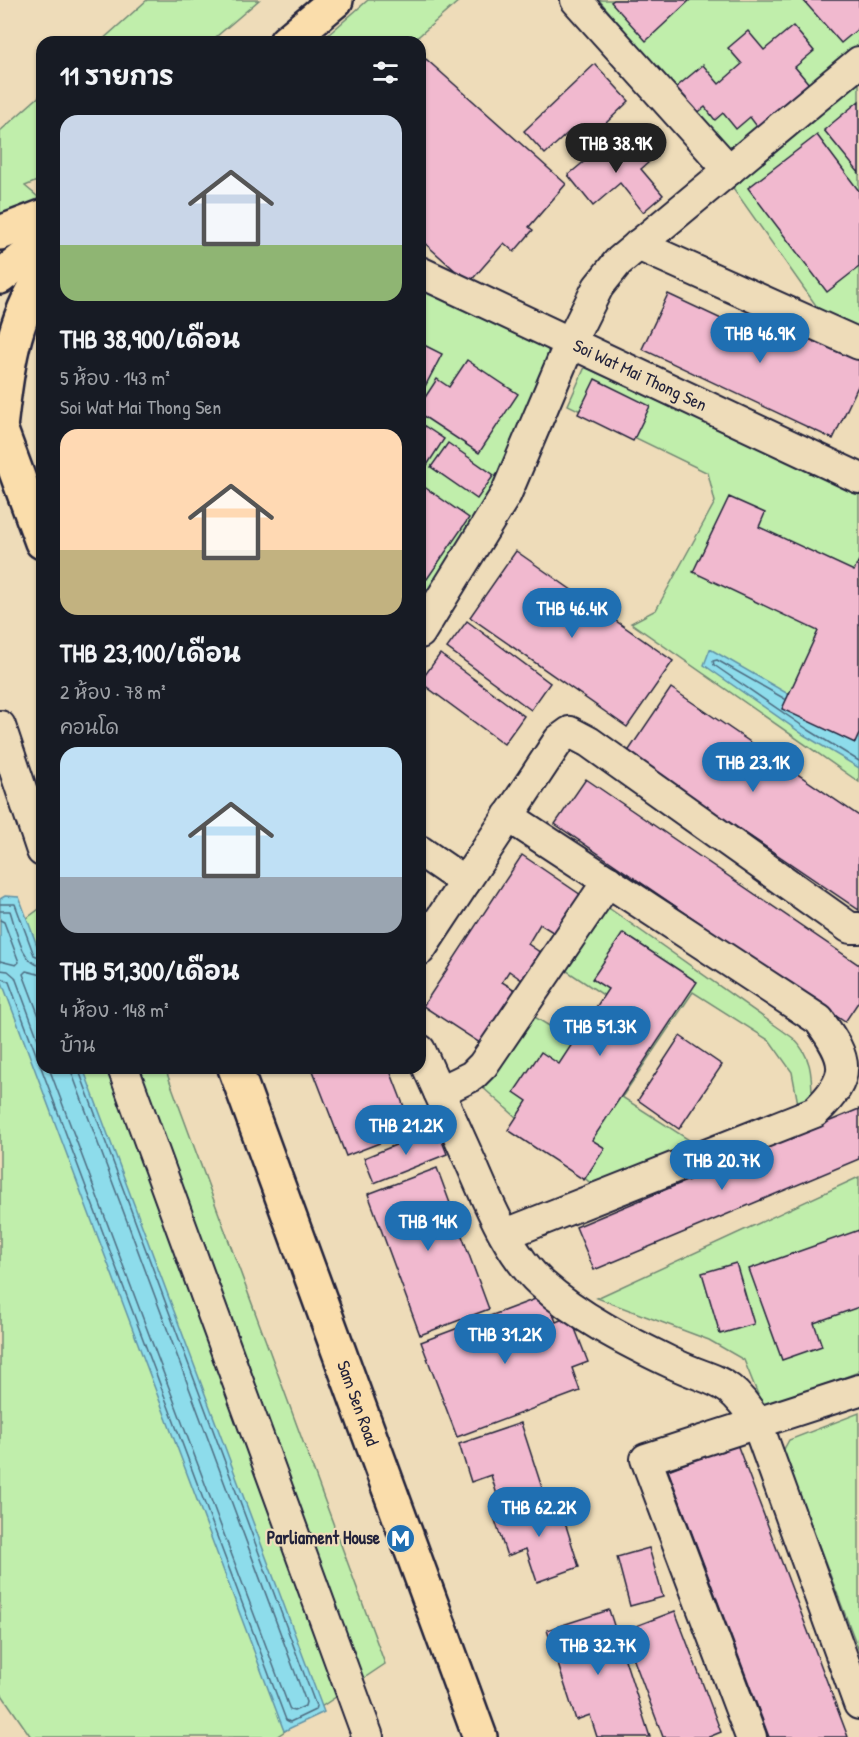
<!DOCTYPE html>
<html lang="th">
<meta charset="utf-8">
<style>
body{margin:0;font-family:"Patrick Hand","Playpen Sans Thai",sans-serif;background:#20242c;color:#f1f3f6;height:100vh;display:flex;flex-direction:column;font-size:22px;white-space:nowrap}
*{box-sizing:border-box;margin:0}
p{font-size:20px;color:#9ea1a6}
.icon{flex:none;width:33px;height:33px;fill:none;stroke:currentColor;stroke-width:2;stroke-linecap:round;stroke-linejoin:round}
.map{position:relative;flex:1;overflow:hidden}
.side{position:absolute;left:36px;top:36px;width:390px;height:1038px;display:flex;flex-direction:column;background:#171b24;border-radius:18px;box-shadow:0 2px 4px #0004}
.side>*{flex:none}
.price{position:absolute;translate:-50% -51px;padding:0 14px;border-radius:21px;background:#1f6fb2;color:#fff;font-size:20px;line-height:39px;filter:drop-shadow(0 2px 3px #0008)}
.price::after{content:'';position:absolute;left:50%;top:36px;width:18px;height:14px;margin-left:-9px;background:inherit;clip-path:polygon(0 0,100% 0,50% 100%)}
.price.active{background:#222;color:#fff}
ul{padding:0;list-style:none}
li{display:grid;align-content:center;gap:12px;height:318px;padding:0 24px}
li span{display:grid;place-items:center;height:186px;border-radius:18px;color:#555}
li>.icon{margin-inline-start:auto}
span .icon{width:108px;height:108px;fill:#fffc;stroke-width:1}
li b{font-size:26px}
h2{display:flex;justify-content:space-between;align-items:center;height:72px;padding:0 24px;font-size:26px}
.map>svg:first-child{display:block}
.green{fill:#c0eeab;stroke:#718873;stroke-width:1.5}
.water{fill:#8ddceb;stroke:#6292a5;stroke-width:1.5}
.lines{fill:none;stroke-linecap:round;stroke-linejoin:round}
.shore{stroke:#4d6c81;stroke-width:1.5}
.building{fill:#f1b9cf;stroke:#22223b;stroke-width:1.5}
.minor-casing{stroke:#22223b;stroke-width:34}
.major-casing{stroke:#22223b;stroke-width:38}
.minor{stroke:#eedcb9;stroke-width:30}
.major{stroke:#faddab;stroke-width:33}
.labels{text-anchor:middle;stroke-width:4.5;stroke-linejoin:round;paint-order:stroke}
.street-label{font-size:18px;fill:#22223b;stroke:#eedcb9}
.poi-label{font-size:18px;font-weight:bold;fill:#22223b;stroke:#eedcb9;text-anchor:end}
</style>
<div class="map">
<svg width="859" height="1737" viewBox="0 0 859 1737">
<rect width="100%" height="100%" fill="#eedcb9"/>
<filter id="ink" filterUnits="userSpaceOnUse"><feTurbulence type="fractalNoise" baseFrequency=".0167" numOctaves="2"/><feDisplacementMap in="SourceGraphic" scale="12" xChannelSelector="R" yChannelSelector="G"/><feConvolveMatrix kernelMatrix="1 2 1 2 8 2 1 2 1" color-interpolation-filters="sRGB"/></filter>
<g filter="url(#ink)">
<g class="green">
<path d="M147,0H259L210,42H100Z"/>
<path d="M368,0H460L412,42H320Z"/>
<path d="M599,0H859V48L729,155Z"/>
<path d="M859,77V331L822,314L731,185Z"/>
<path d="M42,94V179L25,186L38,197L28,216L0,224V131Z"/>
<path d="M420,288L547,349L551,359L499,487L436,585L421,592Z"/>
<path d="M585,367L859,495V782L631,623L656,610L715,502L708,473L568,405Z"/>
<path d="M603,904L793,1038C811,1056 812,1073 812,1098L798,1104L792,1072L770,1041L693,992L622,1097L697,1145L596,1188L481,1086L530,1014L580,1045L611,1000L564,969Z"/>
<path d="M42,907V1068H165L385,1664L276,1737H31L0,1692V938Z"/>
<path d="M859,1177V1372L763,1407L744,1360L709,1340L597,1298Z"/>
<path d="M859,1413V1651L783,1451L789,1440Z"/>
</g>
<g class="water">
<path d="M710,649L859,735V768L804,735L704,665Z"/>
<path d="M5,896L19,897L42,959V1068H83L324,1712L284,1731L0,977V899Z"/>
</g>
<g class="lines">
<g class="shore">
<path d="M785,699L717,660L713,661L714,665L807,729L859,761"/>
<path d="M0,904H15L34,955L42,958"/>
<path d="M0,911H10C16,928 21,964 42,966"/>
<path d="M0,920L4,922L19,962L16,965L0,961"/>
<path d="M0,970L8,971L15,977L42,1050"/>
<path d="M42,975L26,971L23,974L42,1024"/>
<path d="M0,977L9,982L286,1720L290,1722L315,1710L316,1706L78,1068"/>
<path d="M49,1068L290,1710L294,1711L305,1706L306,1702L70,1068"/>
</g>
</g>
<g class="building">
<path d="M614,0H690L646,41L611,2Z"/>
<path d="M803,0H859V28L841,43Z"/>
<path d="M793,26L814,51L795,67L814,90L762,133L750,117L736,129L723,113L715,120L705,107L696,114L674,89L703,65L719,84L742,64L728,48L748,31L764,50Z"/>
<path d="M426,59L566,184L529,227L533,230L514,252L504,243L469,283L420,239V67Z"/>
<path d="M595,64L629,101L584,144L571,130L545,154L524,131Z"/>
<path d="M859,101V173L824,130Z"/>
<path d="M621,131L648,163L641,169L663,195L643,212L620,183L593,206L568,175Z"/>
<path d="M817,135L859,191V267L827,292L748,188Z"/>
<path d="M668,294L766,340L776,319L859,359V384L833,439L642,349Z"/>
<path d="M420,343L442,354L420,396Z"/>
<path d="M467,360L518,394L479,453L420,414V405L437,379L449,387Z"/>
<path d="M595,379L650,406L633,441L578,414Z"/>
<path d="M420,423L444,439L420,476Z"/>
<path d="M448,443L494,475L477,499L431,467Z"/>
<path d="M420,484L469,518L427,579L420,574Z"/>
<path d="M729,497L765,513L759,527L854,571L859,560V734L855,743L782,709L818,631L693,572Z"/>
<path d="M516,551L673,661L627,727L470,617Z"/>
<path d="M467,621L550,683L531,710L447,648Z"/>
<path d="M440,654L524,716L504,744L420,682Z"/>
<path d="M671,688L859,816V910L627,753Z"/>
<path d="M586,779L859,965V1001L845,1022L555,824Z"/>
<path d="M522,855L581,895L556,934L540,924L528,944L544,955L526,983L509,971L502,982L520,993L486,1047L423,1006Z"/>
<path d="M623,933L697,982L592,1140L605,1148L584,1180L508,1130L527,1101L514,1092L541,1052L559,1064L608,989L592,979Z"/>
<path d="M680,1036L722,1065L679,1129L638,1100Z"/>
<path d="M312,1068H389L413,1130L346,1156Z"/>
<path d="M859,1109V1159L594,1270L576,1227Z"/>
<path d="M437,1128L447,1154L374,1183L364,1158Z"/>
<path d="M437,1168L489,1309L420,1335L368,1194Z"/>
<path d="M859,1230V1307L814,1323L822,1346L782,1360L749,1269Z"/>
<path d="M736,1263L754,1324L720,1334L702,1273Z"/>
<path d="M546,1295L556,1322L570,1316L588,1362L572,1368L580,1391L457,1437L421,1342Z"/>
<path d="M521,1423L544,1494L501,1508L491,1475L471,1482L459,1444Z"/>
<path d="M737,1444L848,1737H769L668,1470Z"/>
<path d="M557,1497L579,1567L537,1582L526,1549L507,1556L494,1517Z"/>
<path d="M649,1548L663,1597L630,1606L617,1557Z"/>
<path d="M609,1610L650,1737H597L590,1715L576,1720L547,1630Z"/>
<path d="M675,1611L721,1732L709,1737H663L623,1631Z"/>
</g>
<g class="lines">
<defs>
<g id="minor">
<path d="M576,0L729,170"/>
<path d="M638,245L859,344"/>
<path id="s1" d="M420,272L859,478"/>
<path d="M420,633L506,494L570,343L598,287L618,262L859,62"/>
<path d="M0,726L42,851"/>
<path d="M420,851L465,882"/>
<path d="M420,950L559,740L570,732L589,742L850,928H859"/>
<path d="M420,1050C437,1087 454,1125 471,1163C489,1204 508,1253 542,1284C579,1317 626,1341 670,1362C715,1384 728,1375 757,1423L859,1704"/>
<path d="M123,1068L368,1737"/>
<path d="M439,1092L472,1076L483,1065L608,881"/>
<path d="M506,1234L815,1112C853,1076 848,1060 819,1020L508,816"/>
<path d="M751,1737L646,1459L859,1390"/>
</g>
<g id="major">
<path d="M286,42L336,0"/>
<path d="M0,233L42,217"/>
<path d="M0,277L42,244"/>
<path d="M0,428C6,376 11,322 42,277"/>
<path d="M0,428L42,542"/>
<path id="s2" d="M235,1068L480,1737"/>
</g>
</defs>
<use href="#minor" class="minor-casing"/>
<use href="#major" class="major-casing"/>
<use href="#minor" class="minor"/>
<use href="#major" class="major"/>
</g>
</g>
<defs>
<symbol id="metro-disc" viewBox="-11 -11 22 22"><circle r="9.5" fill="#1f6fb2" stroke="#eedcb9"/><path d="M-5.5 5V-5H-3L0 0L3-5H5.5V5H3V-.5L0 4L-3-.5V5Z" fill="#fff"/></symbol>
</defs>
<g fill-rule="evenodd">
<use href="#metro-disc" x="384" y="1522" width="33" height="33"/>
</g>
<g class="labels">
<g class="street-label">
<text dy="6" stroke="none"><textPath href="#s1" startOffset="243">Soi Wat Mai Thong Sen</textPath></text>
<text dy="6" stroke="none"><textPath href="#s2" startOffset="357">Sam Sen Road</textPath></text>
</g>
<g class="poi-label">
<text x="380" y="1544">Parliament House</text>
</g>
</g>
</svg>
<b class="price active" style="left:616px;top:174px">THB 38.9K</b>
<b class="price" style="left:760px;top:364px">THB 46.9K</b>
<b class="price" style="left:572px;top:639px">THB 46.4K</b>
<b class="price" style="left:753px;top:793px">THB 23.1K</b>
<b class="price" style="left:600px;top:1057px">THB 51.3K</b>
<b class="price" style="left:406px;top:1156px">THB 21.2K</b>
<b class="price" style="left:722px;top:1191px">THB 20.7K</b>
<b class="price" style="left:428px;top:1252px">THB 14K</b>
<b class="price" style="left:505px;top:1365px">THB 31.2K</b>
<b class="price" style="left:539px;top:1538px">THB 62.2K</b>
<b class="price" style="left:598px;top:1676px">THB 32.7K</b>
<section class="side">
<h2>11 รายการ<svg class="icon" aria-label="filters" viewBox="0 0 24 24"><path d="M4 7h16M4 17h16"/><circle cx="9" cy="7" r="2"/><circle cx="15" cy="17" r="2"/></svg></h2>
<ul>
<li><span style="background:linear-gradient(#c9d6e8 70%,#8fb573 0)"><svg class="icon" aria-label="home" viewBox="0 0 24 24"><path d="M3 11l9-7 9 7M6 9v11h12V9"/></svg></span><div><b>THB 38,900/เดือน</b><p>5 ห้อง · 143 m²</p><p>Soi Wat Mai Thong Sen</p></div></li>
<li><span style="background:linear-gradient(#ffd9b3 65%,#c2b280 0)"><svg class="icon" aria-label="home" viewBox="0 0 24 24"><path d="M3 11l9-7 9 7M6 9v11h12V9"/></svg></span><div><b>THB 23,100/เดือน</b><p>2 ห้อง · 78 m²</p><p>คอนโด</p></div></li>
<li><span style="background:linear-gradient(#bfe0f5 70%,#9aa5b1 0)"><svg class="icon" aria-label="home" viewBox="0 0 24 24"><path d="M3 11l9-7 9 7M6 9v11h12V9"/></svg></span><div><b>THB 51,300/เดือน</b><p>4 ห้อง · 148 m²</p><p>บ้าน</p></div></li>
</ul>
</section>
</div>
